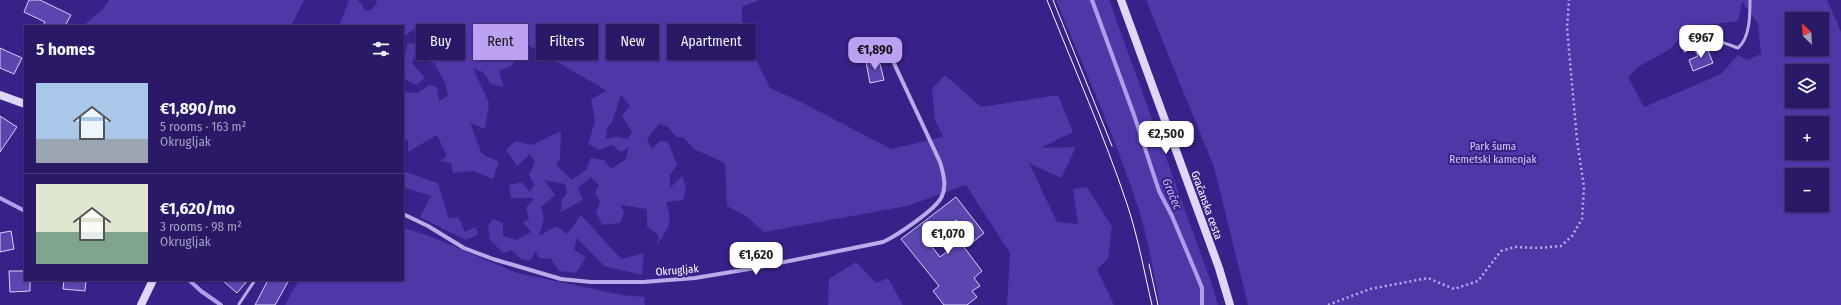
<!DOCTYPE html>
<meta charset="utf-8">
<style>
body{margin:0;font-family:"Fira Sans Condensed",sans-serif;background:#32226c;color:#f1f3f6;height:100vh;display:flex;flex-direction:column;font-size:15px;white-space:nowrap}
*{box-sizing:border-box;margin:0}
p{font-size:13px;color:#a5a0bf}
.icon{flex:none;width:22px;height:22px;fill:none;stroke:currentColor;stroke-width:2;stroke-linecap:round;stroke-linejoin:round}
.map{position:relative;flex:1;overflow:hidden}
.details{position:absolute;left:24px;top:25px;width:380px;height:256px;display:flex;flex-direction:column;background:#2a1966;border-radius:0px;box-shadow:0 1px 3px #0004,0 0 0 1px #46387a}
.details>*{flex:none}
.top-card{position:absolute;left:416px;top:24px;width:380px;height:36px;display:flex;gap:8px}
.needle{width:26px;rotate:335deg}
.fabs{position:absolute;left:1785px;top:12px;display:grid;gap:8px}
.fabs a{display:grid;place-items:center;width:44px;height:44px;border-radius:0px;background:#2a1966;box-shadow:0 1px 3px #0004,0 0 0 1px #46387a;font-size:20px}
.price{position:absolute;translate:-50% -34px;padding:0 9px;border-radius:8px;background:#fff;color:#222;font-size:13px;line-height:26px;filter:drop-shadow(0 1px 2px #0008)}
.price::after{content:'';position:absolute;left:50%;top:24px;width:12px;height:9px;margin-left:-6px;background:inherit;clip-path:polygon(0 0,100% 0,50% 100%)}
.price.selected{background:#bca0f2;color:#111}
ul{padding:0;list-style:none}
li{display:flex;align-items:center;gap:12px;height:100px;padding:0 12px}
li+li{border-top:1px solid #46387a}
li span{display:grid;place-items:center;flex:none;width:112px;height:80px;border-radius:0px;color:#555}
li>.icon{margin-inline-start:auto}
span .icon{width:48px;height:48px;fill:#fffc;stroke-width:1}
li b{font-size:17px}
h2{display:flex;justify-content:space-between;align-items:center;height:48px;padding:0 12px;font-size:17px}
.chip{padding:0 14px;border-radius:0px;background:#2a1966;box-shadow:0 1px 3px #0004,0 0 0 1px #46387a;font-size:14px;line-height:36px}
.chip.selected{background:#bca0f2;color:#111}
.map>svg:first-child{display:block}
.green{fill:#4f37a8;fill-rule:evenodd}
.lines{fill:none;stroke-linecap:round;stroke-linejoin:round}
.stream{stroke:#ae9fec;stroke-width:4}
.building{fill:#5b45af;stroke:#d8d0f8}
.path{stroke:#b8acea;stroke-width:2.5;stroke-dasharray:2 3;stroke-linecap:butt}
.lane{stroke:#b8acea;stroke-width:3}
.street{stroke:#b8acea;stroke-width:4}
.secondary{stroke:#ded7f8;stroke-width:8}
.tram{stroke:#fff;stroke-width:1}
.labels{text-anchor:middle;stroke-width:4;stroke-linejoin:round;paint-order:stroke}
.park-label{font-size:11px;fill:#d8d0f8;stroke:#382188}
.street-label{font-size:11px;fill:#fff;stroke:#382188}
.water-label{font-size:12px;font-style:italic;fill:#c3b7f2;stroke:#382188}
</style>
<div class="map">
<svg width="1841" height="305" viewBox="0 0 1841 305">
<rect width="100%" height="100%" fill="#382188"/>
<g class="green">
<path d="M109,0H304L291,26H83L104,8Z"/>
<path d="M349,0H358L366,11L372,9L377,3L376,0H759L742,7V31L770,88L799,101L891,149L943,137L935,120L932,89L945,75L981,107L1058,95L1073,132L1040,148L1076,147L1061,178L1029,163L1057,222L1078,224L1073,189L1087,187L1112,227L1108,259L1097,269L1114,305H1007L1010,253L966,185L907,206L764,232L746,216L727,206L725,163L694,149L683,137H676L668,127L659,124L647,139L652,149L660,141L668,142L677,165L670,175V188L682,176L686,188L683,200L666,202C673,223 669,227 657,245L659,236L647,226V209L621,205L624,213L620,223L602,225L596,212L600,202L595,193L599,185L591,177L578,188L583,200L561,212L562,199L567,194L565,184L544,180L555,195L541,207L544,219L539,236L556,226L567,234L581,215L621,259L644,253L642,275L604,266L577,238L574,250L586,257L576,273L559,271L551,259L539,258L536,251L530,261L521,259L512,250L503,253L490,240L488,225L493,219L503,223V236L516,240L531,232L523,223L529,219L526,208L534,198H511L509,185L522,182L530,192L534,185L529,175L535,162L530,154L517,166L506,150L515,141L532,145L561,131L560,158L556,165L572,180L586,170L591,158L604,160L611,169L626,159L629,147L621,152L612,145L599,150L588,144L595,121L591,99L607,91L511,35V43L503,50L515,54L513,65L499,71L504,87L491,84L483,72L473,68L489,103L485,129L470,123L482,154L499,162L493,179L473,171L453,173L451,163L440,161L447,156L437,135L408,152V140L403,138V92L417,93L429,85L437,87L439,101L448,96L445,83L434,63L414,57L412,63L425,78L416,85L403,78V54L406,53L407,44L417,43L425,29L416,28L403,37V26H339ZM621,95L630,106L622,116L632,132L628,139L616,137L606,139L607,129L612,122Z"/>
<path d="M1056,0H1109L1211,282L1218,305H1160C1153,271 1148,237 1137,204C1114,135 1084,68 1056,0Z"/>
<path d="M1146,0H1827L1841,32V305H1248L1214,167ZM1742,1L1758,24L1761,54L1747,60L1738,55L1721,74L1644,107L1628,77L1638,67L1670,49L1690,27L1738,21ZM1792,19H1822V49H1792ZM1792,71H1822V101H1792ZM1792,123H1822V153H1792ZM1792,175H1822V205H1792Z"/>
<path d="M403,171L438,183L449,219L458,217L465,232L475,227L479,234L466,240L420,217L431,196L403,187Z"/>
<path d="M403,228L427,235L517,273L622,295L644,297L645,305H285L299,280H403Z"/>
<path d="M856,262L876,283L888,278L903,305H828L829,279Z"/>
</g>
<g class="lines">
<g class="stream">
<path d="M1092,0L1134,115L1159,191L1172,216L1198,278L1202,288V305"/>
<path d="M0,198L25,211"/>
<path d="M189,280L201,291L221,305"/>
</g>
</g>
<g class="building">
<path d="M29,0H40L71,15L65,26H43L45,22L24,12Z"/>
<path d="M1706,46L1713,63L1693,71L1689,60L1698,56L1695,50Z"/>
<path d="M0,48L22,58L14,74L0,68Z"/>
<path d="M879,60L884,80L870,83L866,62Z"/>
<path d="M0,116L17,127L0,152Z"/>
<path d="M956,197L984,233L973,242L956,220L928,242L940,257L960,242L982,271L974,278L980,286L972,291L977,297L967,305H944L933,291L939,286L901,239Z"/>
<path d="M11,231L14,249L0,252V233Z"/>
<path d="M9,271H25V280H30V291L10,292Z"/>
<path d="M64,280H86L85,291L63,289Z"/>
<path d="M222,280H248L237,293Z"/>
<path d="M268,280H289L275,305H255Z"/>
</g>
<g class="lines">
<path class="path" d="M1328,305L1370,289L1428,278L1454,289L1478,281L1501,251L1515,247L1538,248L1561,246L1572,236L1582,219L1584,187L1577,140L1567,28L1569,0"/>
<g class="lane">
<path d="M1685,51C1690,47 1696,39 1702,37C1706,35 1732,46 1738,48C1750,38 1750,15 1750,0"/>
<path d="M239,304L255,280"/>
</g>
<path class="street" d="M403,214L428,226L464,248L493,259L561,279L591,282H643L695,278L755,268L883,242C896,236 937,209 942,196C947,186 943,172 940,162L892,59"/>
<g class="secondary">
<path d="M1121,0L1219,268L1230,305"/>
<path d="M0,95L25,104"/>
<path d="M141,305L153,280"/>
</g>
<g class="tram">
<path d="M1047,0C1074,68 1104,135 1127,204C1138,237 1144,271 1152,305"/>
<path d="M1053,0L1112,146"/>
<path d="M1149,264L1158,305"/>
</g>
</g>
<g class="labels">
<g class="park-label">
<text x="1493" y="150">Park šuma<tspan x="1493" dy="13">Remetski kamenjak</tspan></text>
</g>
<g class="street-label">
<text transform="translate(1207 205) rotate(70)" y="4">Gračanska cesta</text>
<text transform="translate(677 270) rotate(-5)" y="4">Okrugljak</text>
</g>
<g class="water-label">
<text transform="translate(1172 194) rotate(67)" y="4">Gračec</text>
</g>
</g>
</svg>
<div class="fabs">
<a><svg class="needle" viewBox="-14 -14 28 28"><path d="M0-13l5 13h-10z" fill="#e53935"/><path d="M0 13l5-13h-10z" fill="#a5a0bf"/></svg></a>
<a><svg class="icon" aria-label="layers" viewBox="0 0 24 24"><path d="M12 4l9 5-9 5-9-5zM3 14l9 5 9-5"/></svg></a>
<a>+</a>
<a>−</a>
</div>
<b class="price" style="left:1701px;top:59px">€967</b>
<b class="price selected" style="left:875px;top:71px">€1,890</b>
<b class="price" style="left:1166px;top:155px">€2,500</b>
<b class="price" style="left:948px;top:255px">€1,070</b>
<b class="price" style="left:756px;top:276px">€1,620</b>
<div class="top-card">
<a class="chip">Buy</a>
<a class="chip selected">Rent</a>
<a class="chip">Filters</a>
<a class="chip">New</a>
<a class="chip">Apartment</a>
</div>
<section class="details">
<h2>5 homes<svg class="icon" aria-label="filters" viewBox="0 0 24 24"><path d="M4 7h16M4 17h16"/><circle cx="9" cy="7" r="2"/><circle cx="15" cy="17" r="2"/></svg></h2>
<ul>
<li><span style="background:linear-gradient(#a9c7e8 70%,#9aa5b1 0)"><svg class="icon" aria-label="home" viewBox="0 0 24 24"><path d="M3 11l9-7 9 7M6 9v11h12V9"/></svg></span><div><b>€1,890/mo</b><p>5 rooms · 163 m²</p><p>Okrugljak</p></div></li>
<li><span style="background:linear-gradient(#dfe7d0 60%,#7fa58c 0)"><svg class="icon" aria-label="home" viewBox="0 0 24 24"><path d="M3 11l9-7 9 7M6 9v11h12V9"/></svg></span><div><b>€1,620/mo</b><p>3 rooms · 98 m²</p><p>Okrugljak</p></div></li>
</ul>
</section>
</div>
